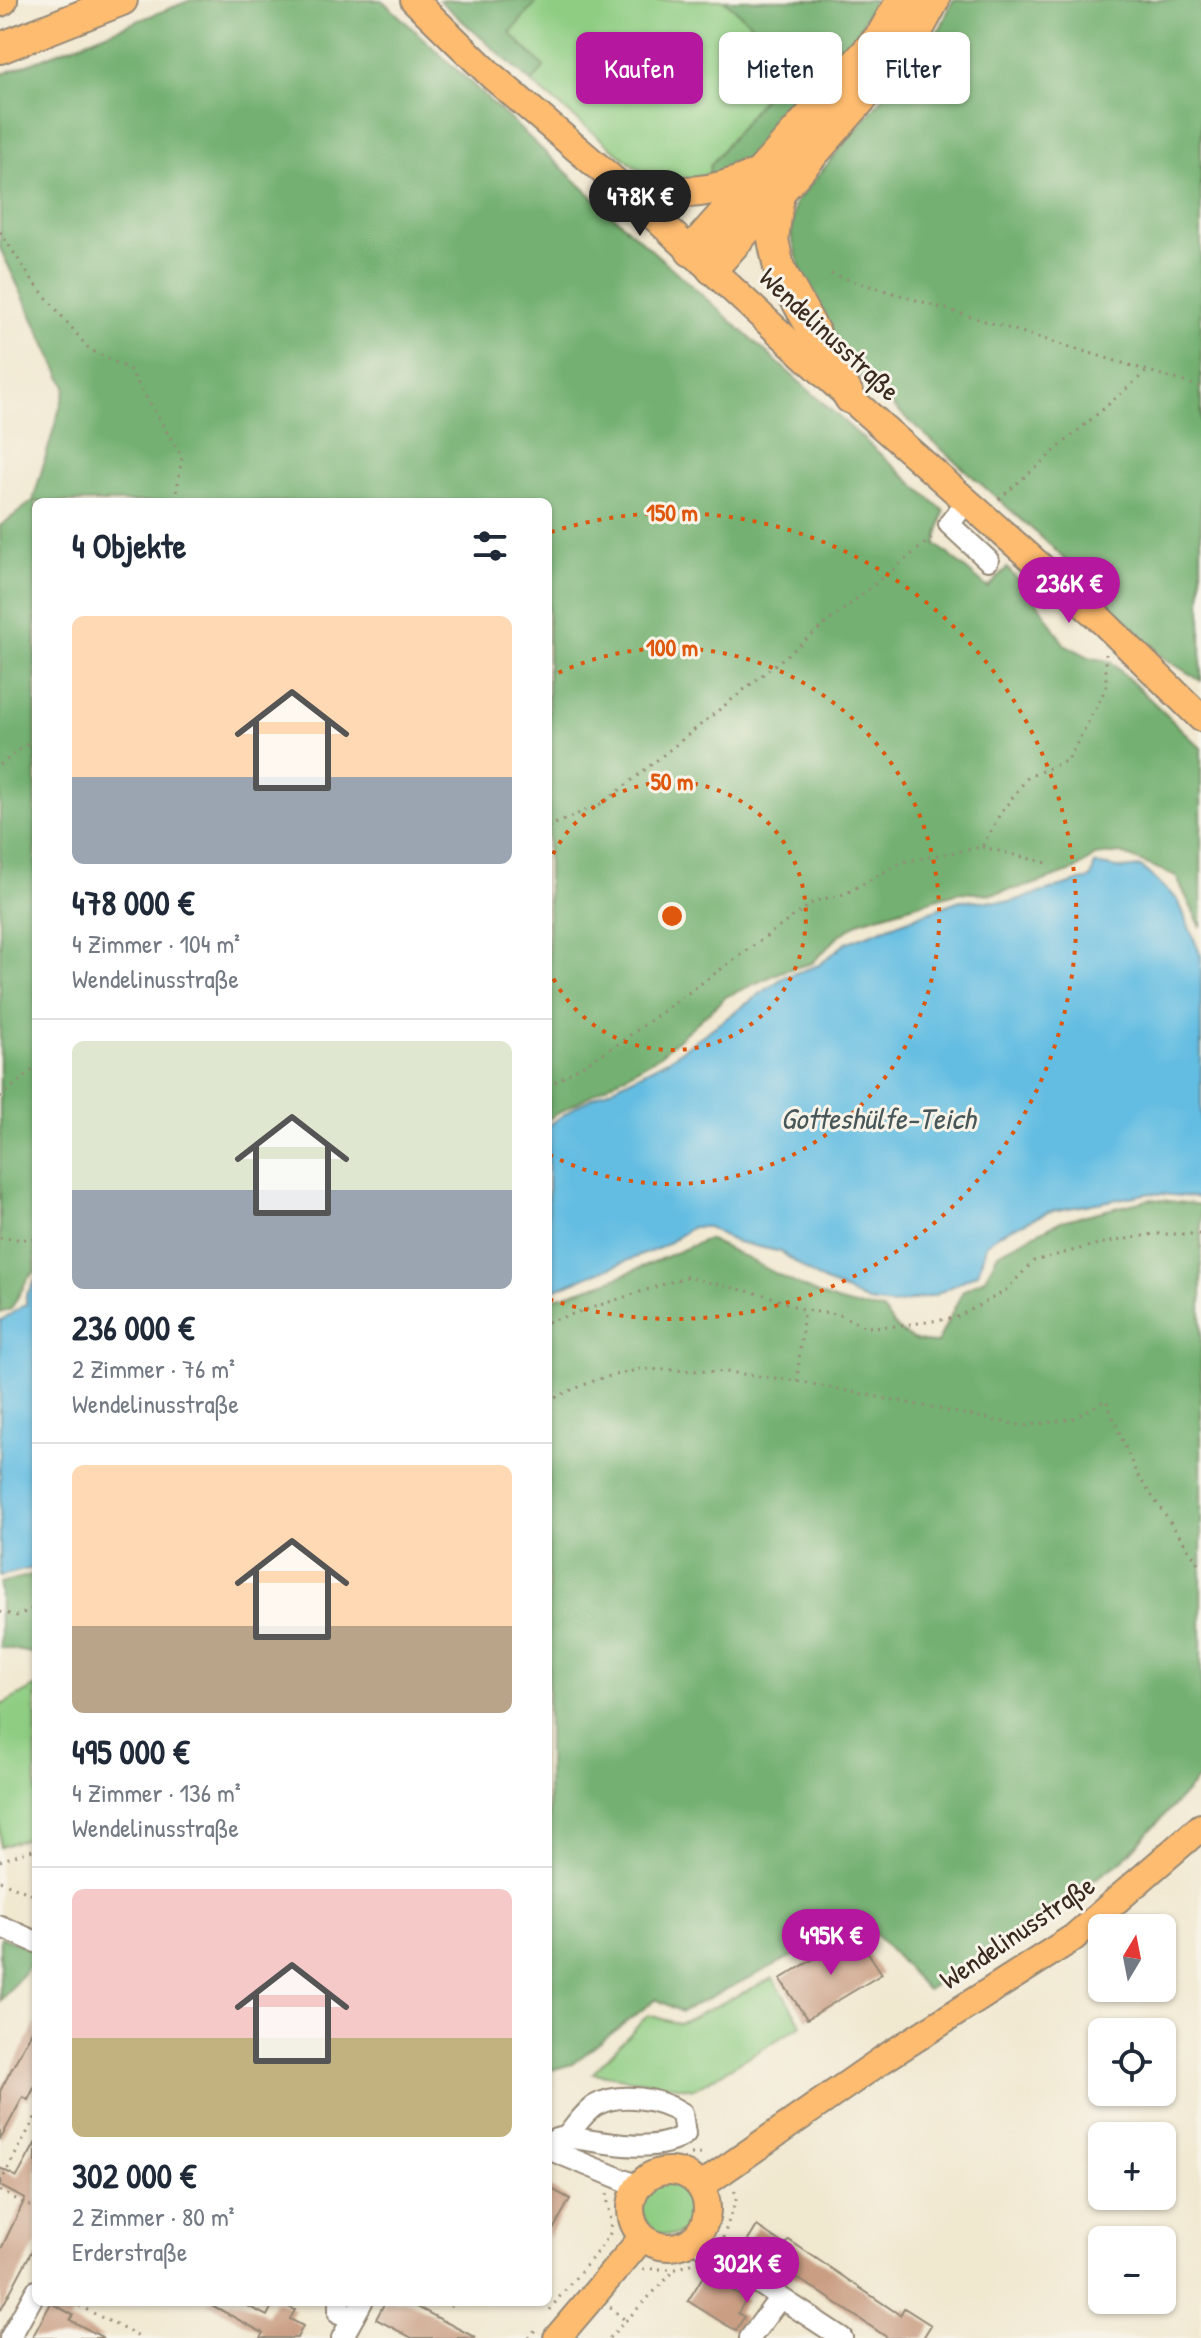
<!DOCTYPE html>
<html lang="de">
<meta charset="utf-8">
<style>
body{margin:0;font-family:"Patrick Hand",sans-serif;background:#f2f2f3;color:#1f2937;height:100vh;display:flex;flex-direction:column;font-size:30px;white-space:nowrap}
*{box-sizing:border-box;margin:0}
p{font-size:26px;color:#747a83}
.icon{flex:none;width:44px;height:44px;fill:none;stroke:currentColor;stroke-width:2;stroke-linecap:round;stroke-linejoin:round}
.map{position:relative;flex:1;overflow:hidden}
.drawer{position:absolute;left:32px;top:498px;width:520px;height:1808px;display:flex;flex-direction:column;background:#fff;border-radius:12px;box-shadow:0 2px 6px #0004}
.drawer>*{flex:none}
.top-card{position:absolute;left:576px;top:32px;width:504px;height:72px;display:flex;gap:16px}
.needle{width:52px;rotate:10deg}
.controls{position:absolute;left:1088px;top:1914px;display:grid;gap:16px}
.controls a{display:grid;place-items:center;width:88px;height:88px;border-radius:12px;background:#fff;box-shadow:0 2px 6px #0004;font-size:40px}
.price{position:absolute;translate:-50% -68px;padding:0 18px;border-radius:28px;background:#b5179e;color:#fff;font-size:26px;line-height:52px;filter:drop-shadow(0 2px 4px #0008)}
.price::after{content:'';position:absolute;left:50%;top:48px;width:24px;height:18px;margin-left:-12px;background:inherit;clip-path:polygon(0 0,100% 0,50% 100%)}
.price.selected{background:#222;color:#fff}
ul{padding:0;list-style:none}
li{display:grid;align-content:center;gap:16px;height:424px;padding:0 40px}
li+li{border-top:2px solid #e0e1e3}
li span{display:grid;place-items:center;height:248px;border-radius:12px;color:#555}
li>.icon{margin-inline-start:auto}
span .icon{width:144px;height:144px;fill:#fffc;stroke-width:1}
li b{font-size:34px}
h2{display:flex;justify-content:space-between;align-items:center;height:96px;padding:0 40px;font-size:34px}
.tag{padding:0 28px;border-radius:12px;background:#fff;box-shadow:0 2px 6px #0004;font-size:28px;line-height:72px}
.tag.selected{background:#b5179e;color:#fff}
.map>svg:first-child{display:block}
.green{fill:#8fcd83;stroke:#657c50;stroke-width:2}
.forest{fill:#73b071;stroke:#576d48;stroke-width:2}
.water{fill:#64bde2;stroke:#507480;stroke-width:2}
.building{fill:#ca9e83}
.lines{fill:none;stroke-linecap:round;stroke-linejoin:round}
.minor-casing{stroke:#968977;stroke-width:24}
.major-casing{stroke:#968977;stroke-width:30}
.highway-casing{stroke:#968977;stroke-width:34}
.path{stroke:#968977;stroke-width:3;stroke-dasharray:2 6;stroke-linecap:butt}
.minor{stroke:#fff;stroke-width:20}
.major{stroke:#febc70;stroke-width:26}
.highway{stroke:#febc70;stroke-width:30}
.ring{fill:none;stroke:#df570d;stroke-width:4;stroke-dasharray:4 8}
.labels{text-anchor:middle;stroke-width:6;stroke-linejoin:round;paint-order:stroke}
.street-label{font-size:28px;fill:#3b2a1e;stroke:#f7f3e8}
.water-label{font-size:30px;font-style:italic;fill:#475659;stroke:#f7f3e8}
.centre{fill:#df570d;stroke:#f7f3e8;stroke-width:4}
.ring-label{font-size:24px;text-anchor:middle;font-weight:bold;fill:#df570d;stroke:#f7f3e8;stroke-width:6;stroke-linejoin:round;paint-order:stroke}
</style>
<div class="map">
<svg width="1201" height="2338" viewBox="0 0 1201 2338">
<rect width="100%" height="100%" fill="#f7f3e8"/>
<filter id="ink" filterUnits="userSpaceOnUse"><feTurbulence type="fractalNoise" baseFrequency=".0125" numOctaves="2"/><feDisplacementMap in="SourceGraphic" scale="16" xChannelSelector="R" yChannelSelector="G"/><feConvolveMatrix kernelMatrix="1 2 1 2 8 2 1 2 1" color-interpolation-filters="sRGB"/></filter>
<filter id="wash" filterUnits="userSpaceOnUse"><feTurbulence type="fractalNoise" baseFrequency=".006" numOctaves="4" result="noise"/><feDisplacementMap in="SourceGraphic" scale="32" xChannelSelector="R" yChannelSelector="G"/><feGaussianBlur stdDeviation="1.8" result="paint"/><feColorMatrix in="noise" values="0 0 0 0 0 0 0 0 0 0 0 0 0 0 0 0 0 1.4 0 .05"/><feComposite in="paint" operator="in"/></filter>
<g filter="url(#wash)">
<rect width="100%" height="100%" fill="#f1e8d0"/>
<g class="green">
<path d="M538,0H724L794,60L710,166L709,179L669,180L639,170L532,83L544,67L509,33Z"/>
<path d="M36,1686V1835L0,1847V1706Z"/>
<path d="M773,1978L802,2025L694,2089L593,2073L648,2015L679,2024Z"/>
<circle cx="669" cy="2208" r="27"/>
</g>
<g class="forest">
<path d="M191,0H382L609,212L944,511L936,544L988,588L1007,568L1037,602L1064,644L1089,657L1111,662L1201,748V927L1176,876L1120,853L1095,856L1075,870L1029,886L990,894L959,892L861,921L839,936L812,963L783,971L727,996L659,1056L548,1119V502H36V1271L29,1277L11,1309L0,1313V526L33,501L66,387L0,248V75Z"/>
<path d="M439,0H538L510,33L544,67L532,83Z"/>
<path d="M724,0H874L853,42L762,150L736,169L709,179L710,166L793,60Z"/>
<path d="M953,0H1201V681L1161,656L1050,545L851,369L815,309L801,271L791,235L795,203L941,27Z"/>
<path d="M1152,1199L1201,1205V1776L1121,1862L927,1990L863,1921L681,2012L656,1999L572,2064L548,2071V1300L609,1281L707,1239C764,1263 820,1307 883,1310C896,1332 910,1343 937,1343L963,1291L985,1278L998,1253L1061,1221Z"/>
<path d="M36,1574V1654L0,1647V1583Z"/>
<path d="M0,1937L36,1950V1958L0,2001Z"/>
</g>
<g class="water">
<path d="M1095,864L1123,869L1141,867L1178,900L1201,956V1198L1151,1193L1048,1212L999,1234L986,1245L978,1273L935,1295L892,1305L868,1302L819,1279L781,1252L733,1241L708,1227H692L662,1247L548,1292V1126L578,1105L668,1060L784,977L819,965L846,943L960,900L1010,902L1091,878Z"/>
<path d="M36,1280V1567L0,1576V1321L26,1304V1295Z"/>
</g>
<g id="blocks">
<g class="building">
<path d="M856,1934L882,1974L807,2019L780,1979Z"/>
<path d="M36,2023V2084L28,2100L23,2097L0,2140V2091Z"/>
<path d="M36,2142V2243L0,2311V2251L25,2199L0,2186V2168L17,2177Z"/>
<path d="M548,2187L570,2199L548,2239Z"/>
<path d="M757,2226L785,2245L789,2240L900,2315L904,2308L931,2325L923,2338H888L817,2290L744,2247Z"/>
<path d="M705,2273L746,2299L738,2313L744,2317L736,2331L688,2301Z"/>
<path d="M206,2302H240L267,2316L274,2302H279L295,2310L290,2319L303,2326L297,2338H260L263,2333Z"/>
<path d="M385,2302H408L476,2338H412L376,2319Z"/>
<path d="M51,2303L73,2315L70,2320L104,2338H32Z"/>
</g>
</g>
</g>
<g filter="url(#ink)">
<use href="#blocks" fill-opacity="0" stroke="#968977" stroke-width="2"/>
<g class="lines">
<defs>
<g id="minor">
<path d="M967,501L949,524L988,560"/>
<path d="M0,1926L36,1942"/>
<path d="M548,2148L556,2139L566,2137C600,2141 655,2156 685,2134L682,2113C660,2099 621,2091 596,2105C585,2111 574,2128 566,2137"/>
<path d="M548,2149L638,2186"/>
<path d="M693,2240L842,2338"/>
<path d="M339,2302V2314L354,2316"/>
<path d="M10,2338L36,2291"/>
<path d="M342,2338L362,2302"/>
<path d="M750,2338L779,2299"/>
</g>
<g id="major">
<path d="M414,0L492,76L624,189L850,398L1100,619L1201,718"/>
<circle cx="669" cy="2209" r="38"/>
<path d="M701,2186L882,2060L1073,1938L1201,1827"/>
<path d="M557,2338L643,2237"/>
</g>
<g id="highway">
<path d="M0,1L2,0"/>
<path d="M0,48L122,0"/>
<path d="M624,189C679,192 700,198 753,176"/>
<path d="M779,193L773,239L779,268L850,398"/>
<path d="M691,251L881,36L902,0"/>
<path d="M712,269L912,41L934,0"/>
</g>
</defs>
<use href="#minor" class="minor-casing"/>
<use href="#major" class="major-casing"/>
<use href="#highway" class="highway-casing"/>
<g class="path">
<path d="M0,232L33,281L89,349L129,369L182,457L175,502"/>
<path d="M831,274L1201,387"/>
<path d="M999,499L1147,371"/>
<path d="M0,765L36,737"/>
<path d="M548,827L605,802L933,537"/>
<path d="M982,847L1047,863"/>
<path d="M548,1086L615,1046L815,901L845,894L902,862L982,847L1000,814L1028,777L1068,760L1106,688V654"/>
<path d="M0,1097L36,1067"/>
<path d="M0,1238L36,1240"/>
<path d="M548,1322L686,1277L769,1296L804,1310L840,1315L866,1327L897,1326L955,1318L1004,1292L1034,1261L1098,1244L1154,1234H1201"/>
<path d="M797,1381L804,1310"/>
<path d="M548,1400L598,1379L641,1369L727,1372L797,1381L1024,1426L1072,1419L1106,1400L1136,1473L1201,1567"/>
<path d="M0,1612L17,1616L36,1607"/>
<path d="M0,1861L36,1849"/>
<path d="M0,1881L36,1896"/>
<path d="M691,2154H707"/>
<path d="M0,2183L36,2116"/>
<path d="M0,2191L36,2209"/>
<path d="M723,2238L737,2196L733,2188"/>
<path d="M643,2269H676L694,2263"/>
<path d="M72,2302L141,2338"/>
<path d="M443,2302L456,2309"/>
<path d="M610,2307L625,2320"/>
<path d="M550,2310C561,2292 610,2241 611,2230C612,2218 607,2204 607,2192"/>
<path d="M528,2338L536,2329"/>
<path d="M609,2338L676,2269"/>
</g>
<use href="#minor" class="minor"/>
<use href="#major" class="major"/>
<use href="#highway" class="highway"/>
</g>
</g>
<g class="ring">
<path d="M548 865A134 134 0 1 1 548 967"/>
<path d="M548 678A268 268 0 1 1 548 1154"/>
<path d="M551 532A403 403 0 1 1 551 1300"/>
</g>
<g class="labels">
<g class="street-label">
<text transform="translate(830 334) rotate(43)" y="10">Wendelinusstraße</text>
<text transform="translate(1017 1932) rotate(-34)" y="10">Wendelinusstraße</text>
</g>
<g class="water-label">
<text x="878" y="1129">Gotteshülfe-Teich</text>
</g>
</g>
<circle cx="672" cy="916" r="12" class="centre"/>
<g class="ring-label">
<text x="672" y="521">150 m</text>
<text x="672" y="656">100 m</text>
<text x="672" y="790">50 m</text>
</g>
</svg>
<div class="controls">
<a><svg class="needle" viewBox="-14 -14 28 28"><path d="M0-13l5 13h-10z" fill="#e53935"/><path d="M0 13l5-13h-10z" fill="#747a83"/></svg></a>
<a><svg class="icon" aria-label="locate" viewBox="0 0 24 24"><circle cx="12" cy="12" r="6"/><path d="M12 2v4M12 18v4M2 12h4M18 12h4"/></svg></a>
<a>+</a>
<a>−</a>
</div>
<b class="price selected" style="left:640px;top:238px">478K €</b>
<b class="price" style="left:1069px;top:625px">236K €</b>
<b class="price" style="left:831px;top:1977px">495K €</b>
<b class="price" style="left:747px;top:2305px">302K €</b>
<div class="top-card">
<a class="tag selected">Kaufen</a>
<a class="tag">Mieten</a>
<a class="tag">Filter</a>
</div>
<section class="drawer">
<h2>4 Objekte<svg class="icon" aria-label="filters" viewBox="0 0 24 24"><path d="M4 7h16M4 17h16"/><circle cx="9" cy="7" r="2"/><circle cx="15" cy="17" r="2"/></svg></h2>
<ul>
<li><span style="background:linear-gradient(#ffd9b3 65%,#9aa5b1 0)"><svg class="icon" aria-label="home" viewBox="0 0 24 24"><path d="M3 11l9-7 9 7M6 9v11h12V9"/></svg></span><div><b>478 000 €</b><p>4 Zimmer · 104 m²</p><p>Wendelinusstraße</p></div></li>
<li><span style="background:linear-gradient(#dfe7d0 60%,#9aa5b1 0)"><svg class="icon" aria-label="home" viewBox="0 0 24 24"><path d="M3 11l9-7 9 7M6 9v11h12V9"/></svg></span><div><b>236 000 €</b><p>2 Zimmer · 76 m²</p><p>Wendelinusstraße</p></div></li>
<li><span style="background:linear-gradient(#ffd9b3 65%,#b9a48a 0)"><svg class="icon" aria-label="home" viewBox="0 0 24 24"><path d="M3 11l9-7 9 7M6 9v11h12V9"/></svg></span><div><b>495 000 €</b><p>4 Zimmer · 136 m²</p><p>Wendelinusstraße</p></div></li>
<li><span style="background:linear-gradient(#f6c9c9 60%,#c2b280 0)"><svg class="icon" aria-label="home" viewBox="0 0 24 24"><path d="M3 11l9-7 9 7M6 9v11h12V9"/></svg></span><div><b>302 000 €</b><p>2 Zimmer · 80 m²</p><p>Erderstraße</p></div></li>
</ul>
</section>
</div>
